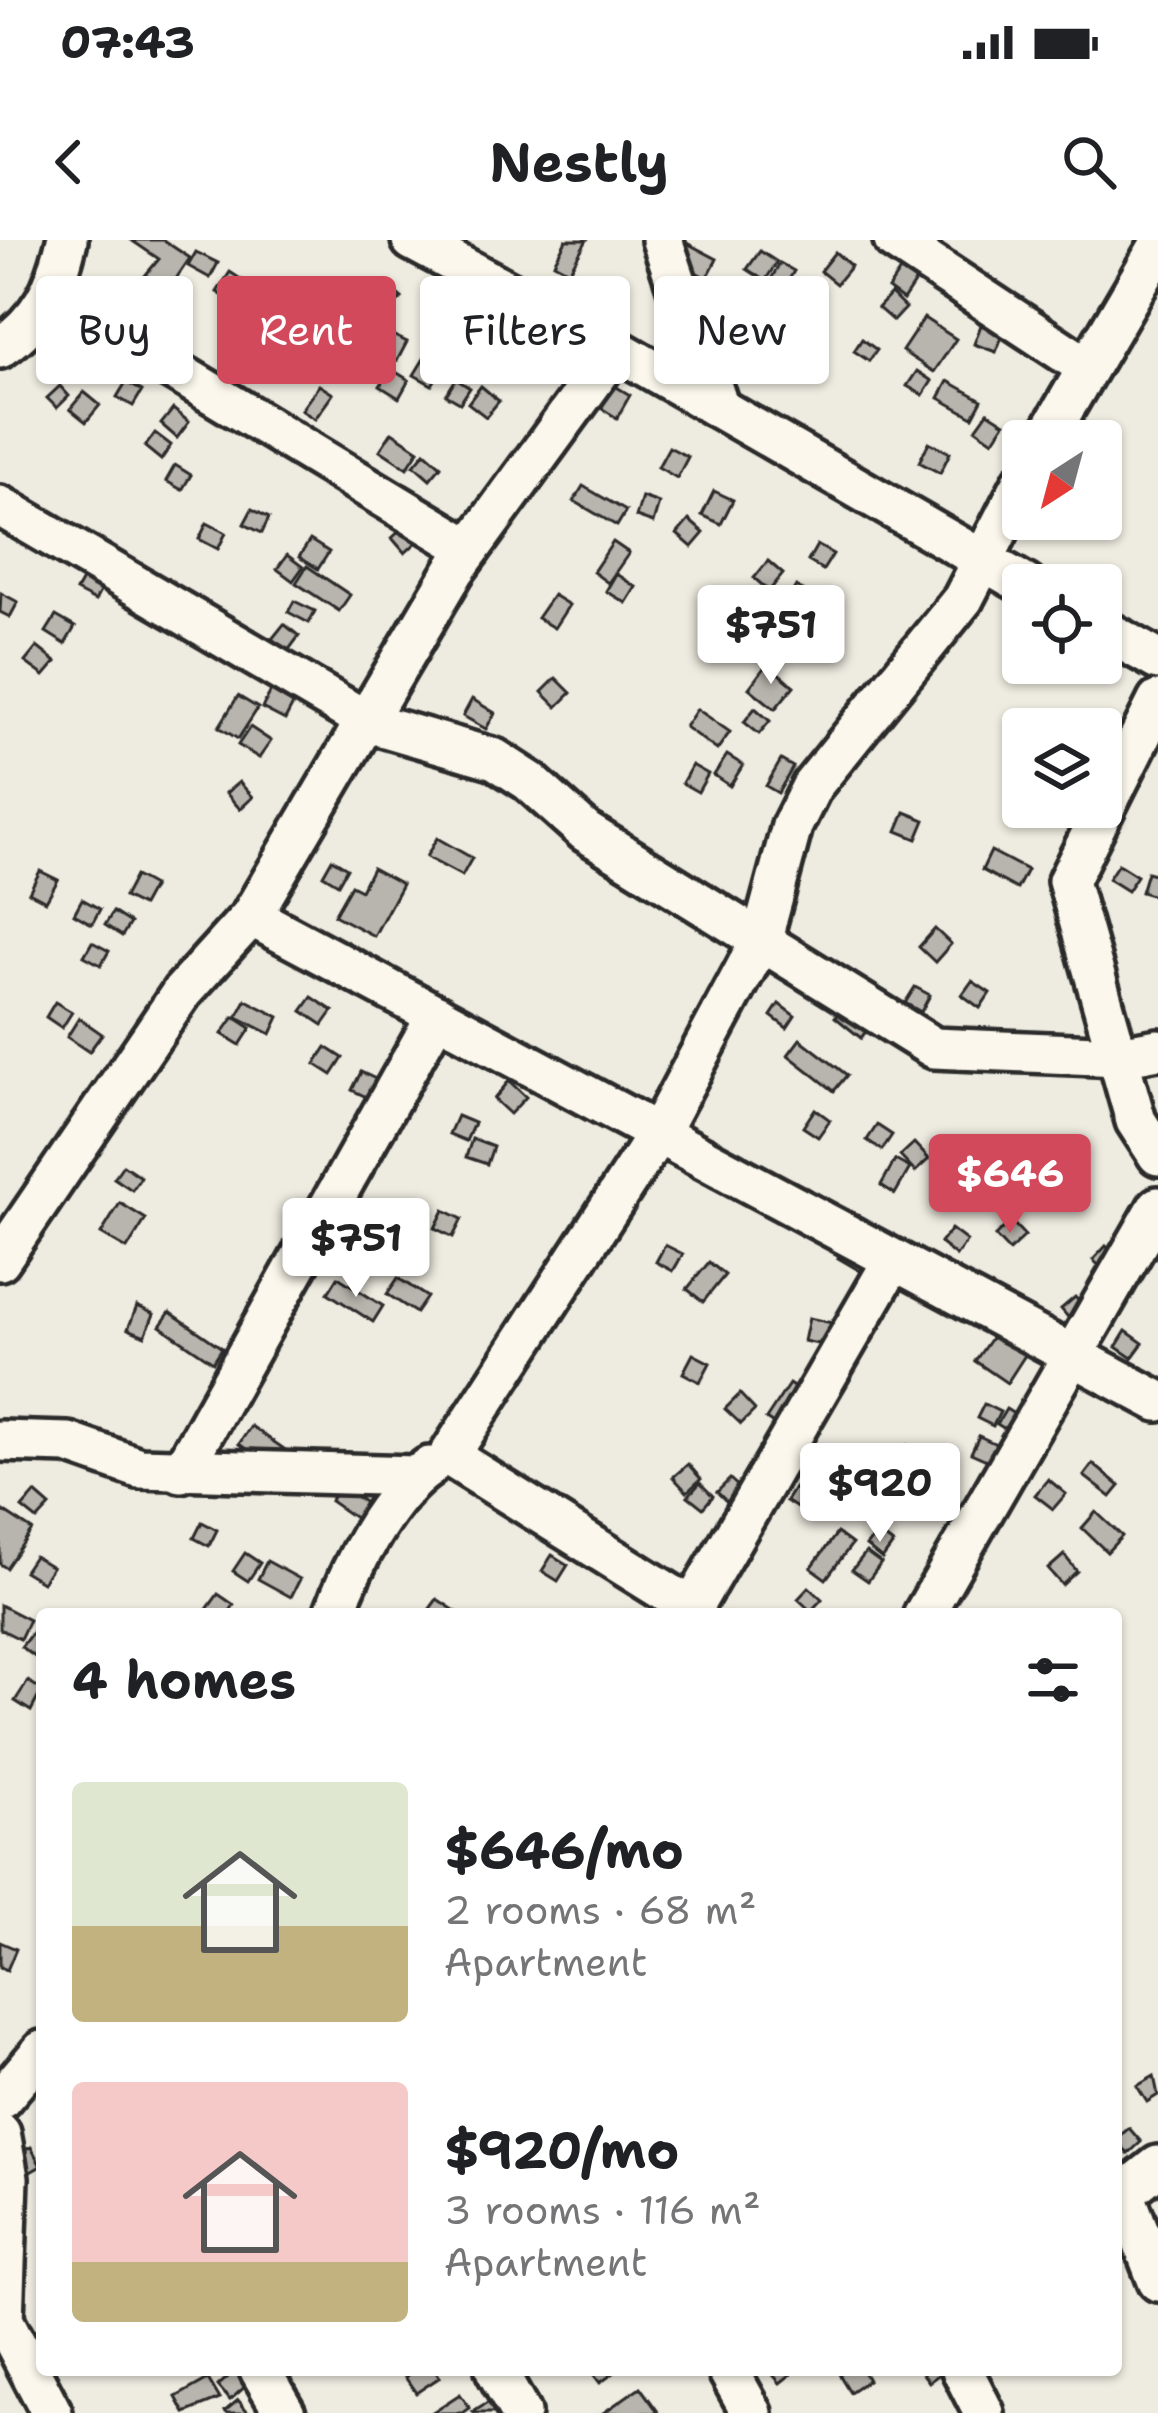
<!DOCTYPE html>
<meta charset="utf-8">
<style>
body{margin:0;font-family:"Shantell Sans",sans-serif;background:#f2f2f2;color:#202124;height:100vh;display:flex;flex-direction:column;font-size:45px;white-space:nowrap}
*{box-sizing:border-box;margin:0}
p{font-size:39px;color:#757577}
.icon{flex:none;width:66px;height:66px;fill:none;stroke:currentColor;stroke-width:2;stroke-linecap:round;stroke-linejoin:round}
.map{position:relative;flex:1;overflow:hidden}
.side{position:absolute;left:36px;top:1368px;width:1086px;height:768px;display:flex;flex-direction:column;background:#fff;border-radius:12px;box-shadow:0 3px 9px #0004}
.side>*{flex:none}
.guide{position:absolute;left:36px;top:36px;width:1086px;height:108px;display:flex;gap:24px}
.needle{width:78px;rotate:216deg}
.controls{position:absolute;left:1002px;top:180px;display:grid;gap:24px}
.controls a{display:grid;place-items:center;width:120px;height:120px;border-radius:12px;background:#fff;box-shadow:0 3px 9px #0004;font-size:60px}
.price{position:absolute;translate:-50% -102px;padding:0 27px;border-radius:12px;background:#fff;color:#222;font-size:39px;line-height:78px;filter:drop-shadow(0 3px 6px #0008)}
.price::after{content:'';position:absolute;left:50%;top:72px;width:36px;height:27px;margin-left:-18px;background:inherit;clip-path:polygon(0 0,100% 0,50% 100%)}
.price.active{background:#d1495b;color:#fff}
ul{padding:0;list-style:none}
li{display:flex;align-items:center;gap:36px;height:300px;padding:0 36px}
li span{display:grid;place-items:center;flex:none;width:336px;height:240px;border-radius:12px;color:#555}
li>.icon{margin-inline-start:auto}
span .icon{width:144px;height:144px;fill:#fffc;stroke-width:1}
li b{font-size:51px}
h2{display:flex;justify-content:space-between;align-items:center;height:144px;padding:0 36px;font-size:51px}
.tag{padding:0 42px;border-radius:12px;background:#fff;box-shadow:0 3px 9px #0004;font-size:42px;line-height:108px}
.tag.active{background:#d1495b;color:#fff}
.status{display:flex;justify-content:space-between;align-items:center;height:84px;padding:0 60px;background:#fff;direction:ltr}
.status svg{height:33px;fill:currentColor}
header{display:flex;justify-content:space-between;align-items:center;height:156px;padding:0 36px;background:#fff;font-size:54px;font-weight:700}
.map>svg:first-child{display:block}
.building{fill:#b8b5ae;stroke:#2b2b2b;stroke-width:3}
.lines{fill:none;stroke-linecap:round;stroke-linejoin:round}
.minor-casing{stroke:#2b2b2b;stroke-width:48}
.minor{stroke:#fbf7ec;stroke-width:39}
</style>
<div class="status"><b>07:43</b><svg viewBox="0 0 49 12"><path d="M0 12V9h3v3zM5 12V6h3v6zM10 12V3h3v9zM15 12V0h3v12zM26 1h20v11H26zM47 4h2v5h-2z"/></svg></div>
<header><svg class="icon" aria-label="back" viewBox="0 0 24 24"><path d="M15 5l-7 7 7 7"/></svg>Nestly<svg class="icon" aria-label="search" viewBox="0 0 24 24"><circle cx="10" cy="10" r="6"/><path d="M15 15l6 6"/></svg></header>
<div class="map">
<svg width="1158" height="2173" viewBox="0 0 1158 2173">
<rect width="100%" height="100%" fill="#eeebe0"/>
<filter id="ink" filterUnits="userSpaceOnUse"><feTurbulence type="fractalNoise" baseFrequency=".00833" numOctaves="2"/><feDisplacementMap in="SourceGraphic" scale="24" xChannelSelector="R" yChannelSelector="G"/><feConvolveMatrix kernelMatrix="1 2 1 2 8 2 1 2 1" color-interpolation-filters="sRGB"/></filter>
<g filter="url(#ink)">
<g class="building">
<path d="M131,0H163L190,18L152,74L127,57L159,19Z"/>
<path d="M566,0H587L569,31L554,23Z"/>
<path d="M681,0L717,19L707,38L671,19Z"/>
<path d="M760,11L777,22L765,41L747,29Z"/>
<path d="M196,12L218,23L210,38L188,26Z"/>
<path d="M835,12L851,26L836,44L820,31Z"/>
<path d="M908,19L923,30L903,60L888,49Z"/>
<path d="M780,23L794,31L780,55L766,48Z"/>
<path d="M230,32L266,56L253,75L217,52Z"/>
<path d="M121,37L131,43L118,61L109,54Z"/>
<path d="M389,47L402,58L389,71L377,61Z"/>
<path d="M891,54L905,68L893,81L878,68Z"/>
<path d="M360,61L371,68L359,87L348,80Z"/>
<path d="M270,64L286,75L276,89L260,78Z"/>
<path d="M924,78L956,99L934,132L902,111Z"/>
<path d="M981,85L1003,94L996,112L974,104Z"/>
<path d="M484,91L500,99L492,116L476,107Z"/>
<path d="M388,93L407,102L397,121L379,111Z"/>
<path d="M86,94L103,105L93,119L77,108Z"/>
<path d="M862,99L877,110L869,121L854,111Z"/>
<path d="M434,102L451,113L432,145L414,135Z"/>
<path d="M351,105L367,120L353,135L337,121Z"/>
<path d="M113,107L129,116L119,135L103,125Z"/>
<path d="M469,113L484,125L476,136L461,124Z"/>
<path d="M391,129L409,140L399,158L380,146Z"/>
<path d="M917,131L932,141L923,155L907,146Z"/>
<path d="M456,139L470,148L460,163L446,155Z"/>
<path d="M948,141L982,160L973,177L939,158Z"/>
<path d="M126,142L142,151L133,166L117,157Z"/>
<path d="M319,145L333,154L315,179L301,170Z"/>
<path d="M60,146L69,156L57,168L47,158Z"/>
<path d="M481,146L499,161L486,177L468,163Z"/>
<path d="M615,146L630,155L617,178L601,168Z"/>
<path d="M84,152L100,165L86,182L70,169Z"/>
<path d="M173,169L189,182L177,198L161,184Z"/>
<path d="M988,172L1005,183L993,201L976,189Z"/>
<path d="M392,192L419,210L407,228L380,210Z"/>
<path d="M155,193L171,205L161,220L145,207Z"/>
<path d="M929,202L950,213L940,233L919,222Z"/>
<path d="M669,207L688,217L677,238L658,227Z"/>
<path d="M425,212L441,226L430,239L414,225Z"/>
<path d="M175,225L191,235L182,250L166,241Z"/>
<path d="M583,246L626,271L617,286L574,261Z"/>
<path d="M714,251L733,260L721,284L702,275Z"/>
<path d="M642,257L659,263L653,283L636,277Z"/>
<path d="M252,269L269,278L262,293L244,284Z"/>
<path d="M689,280L704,293L692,307L677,294Z"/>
<path d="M207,283L226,293L218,309L199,299Z"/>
<path d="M406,285L419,300L405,313L392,298Z"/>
<path d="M310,300L329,312L318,329L299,317Z"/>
<path d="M613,302L629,313L608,343L593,332Z"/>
<path d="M817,305L833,314L823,330L808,321Z"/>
<path d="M287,315L303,327L293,341L277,329Z"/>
<path d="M768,321L783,334L769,351L754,338Z"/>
<path d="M307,326L350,355L339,371L296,343Z"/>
<path d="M616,334L636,347L626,363L606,351Z"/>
<path d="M85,335L103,346L95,361L76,351Z"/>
<path d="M796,346L815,358L805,374L786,362Z"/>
<path d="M1,353L18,362L10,377L0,372Z"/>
<path d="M553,355L569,365L554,388L537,378Z"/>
<path d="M294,361L315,371L309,383L288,372Z"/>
<path d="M56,376L75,387L65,404L46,392Z"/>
<path d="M284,384L299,396L288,411L272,399Z"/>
<path d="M37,407L56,422L44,436L25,422Z"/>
<path d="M767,424L794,446L775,469L749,448Z"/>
<path d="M556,438L571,453L557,467L542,452Z"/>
<path d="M272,449L295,461L285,480L262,468Z"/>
<path d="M238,456L258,468L238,499L219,487Z"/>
<path d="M472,459L495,473L486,489L463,476Z"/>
<path d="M755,468L770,481L759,494L744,482Z"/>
<path d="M697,469L730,492L717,510L685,487Z"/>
<path d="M250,487L271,501L259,518L238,505Z"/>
<path d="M727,515L743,525L730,546L714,535Z"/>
<path d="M781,520L793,527L778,553L766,546Z"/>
<path d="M692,525L708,534L698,552L682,543Z"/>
<path d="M239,542L253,557L240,569L226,553Z"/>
<path d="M905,572L925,580L917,599L897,591Z"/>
<path d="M437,598L472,618L462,636L426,617Z"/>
<path d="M991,611L1027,630L1017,649L982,630Z"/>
<path d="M332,619L347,628L338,644L323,635Z"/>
<path d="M1118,624L1137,636L1127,651L1108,639Z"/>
<path d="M372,628L402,644L374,696L334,675L351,645L361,650Z"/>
<path d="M40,631L58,640L46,661L29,652Z"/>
<path d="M1147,632L1158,635V657L1141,652Z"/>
<path d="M135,636L153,646L142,666L124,657Z"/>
<path d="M82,659L100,669L92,684L74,674Z"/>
<path d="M113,672L130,683L122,696L105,685Z"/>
<path d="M935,689L951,704L935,722L919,707Z"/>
<path d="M92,702L109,711L101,725L84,716Z"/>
<path d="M972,741L990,753L980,768L962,755Z"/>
<path d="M915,747L930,755L921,772L905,763Z"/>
<path d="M312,757L333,771L323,785L302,771Z"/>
<path d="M246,760L279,777L271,794L237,777Z"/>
<path d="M55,762L72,772L62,788L46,777Z"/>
<path d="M846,763L872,783L861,798L835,777Z"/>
<path d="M779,764L795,776L787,788L771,776Z"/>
<path d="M234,777L251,788L240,805L222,794Z"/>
<path d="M79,778L102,794L89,812L67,797Z"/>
<path d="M800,799L847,835L834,851L788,815Z"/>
<path d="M326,807L343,818L332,835L315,824Z"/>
<path d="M361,832L386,844L377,862L352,850Z"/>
<path d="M509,841L526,857L510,874L494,859Z"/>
<path d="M815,869L830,880L818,897L803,887Z"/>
<path d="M457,876L474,883L466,901L449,894Z"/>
<path d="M877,885L892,895L882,910L867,900Z"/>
<path d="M472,899L493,907L487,924L466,917Z"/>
<path d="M914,903L929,919L915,932L900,916Z"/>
<path d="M895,920L910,928L895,954L881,945Z"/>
<path d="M123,925L141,937L132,950L114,938Z"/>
<path d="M120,963L146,979L127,1009L101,994Z"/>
<path d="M444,970L462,979L453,997L435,988Z"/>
<path d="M1011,981L1025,996L1009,1011L995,996Z"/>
<path d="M951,989L967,1001L956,1016L940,1003Z"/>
<path d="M848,1000L872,1013L862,1032L838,1018Z"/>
<path d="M665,1005L683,1014L673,1031L656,1022Z"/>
<path d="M1106,1006L1119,1019L1106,1032L1093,1020Z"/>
<path d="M709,1022L725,1035L703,1062L687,1049Z"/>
<path d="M338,1037L383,1066L373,1082L328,1053Z"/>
<path d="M398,1038L427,1057L416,1073L387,1054Z"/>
<path d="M1075,1057L1087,1070L1072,1082L1061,1069Z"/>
<path d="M137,1066L154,1074L145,1096L128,1089Z"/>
<path d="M170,1072L222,1108L213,1122L160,1086Z"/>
<path d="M809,1078L832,1083L827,1106L804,1101Z"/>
<path d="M998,1088L1029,1109L1007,1143L975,1121Z"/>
<path d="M1126,1091L1143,1103L1132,1118L1116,1107Z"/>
<path d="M693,1114L710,1123L700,1142L683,1133Z"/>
<path d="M789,1144L805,1155L782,1190L766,1179Z"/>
<path d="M740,1154L755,1170L741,1184L725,1169Z"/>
<path d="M984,1164L1000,1172L993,1186L977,1178Z"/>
<path d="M1006,1169L1019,1177L1010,1192L997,1184Z"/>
<path d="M251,1186L300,1220L287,1237L239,1204Z"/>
<path d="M979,1196L996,1204L989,1221L971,1213Z"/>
<path d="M907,1205L922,1217L911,1231L896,1219Z"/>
<path d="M688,1224L701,1239L687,1252L673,1237Z"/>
<path d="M1093,1224L1120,1246L1111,1257L1084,1236Z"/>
<path d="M730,1239L743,1251L729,1264L717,1252Z"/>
<path d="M1048,1239L1066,1254L1053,1269L1035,1255Z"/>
<path d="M856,1240L874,1249L865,1266L847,1257Z"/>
<path d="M700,1243L713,1256L703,1268L688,1256Z"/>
<path d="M341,1246L370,1266L359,1281L330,1261Z"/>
<path d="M794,1248L808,1257L800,1270L786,1261Z"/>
<path d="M35,1253L50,1266L37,1280L22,1268Z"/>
<path d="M892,1255L907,1267L894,1283L879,1271Z"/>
<path d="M0,1269L32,1290L6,1328L0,1324Z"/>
<path d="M1096,1272L1122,1296L1107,1312L1082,1288Z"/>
<path d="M202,1282L217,1290L209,1306L194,1298Z"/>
<path d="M877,1292L893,1304L882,1319L866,1306Z"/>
<path d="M837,1293L852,1304L826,1339L811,1328Z"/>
<path d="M866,1312L881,1323L868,1341L852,1330Z"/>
<path d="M245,1313L260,1323L248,1341L233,1331Z"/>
<path d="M552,1315L568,1325L558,1341L542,1331Z"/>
<path d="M1064,1315L1077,1331L1062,1345L1048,1329Z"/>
<path d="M34,1316L52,1327L42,1342L24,1331Z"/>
<path d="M267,1321L300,1339L291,1357L258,1339Z"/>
<path d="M809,1347L822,1359L811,1371L798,1359Z"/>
<path d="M218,1354L234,1365L228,1374L205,1372Z"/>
<path d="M437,1359L460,1374H426Z"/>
<path d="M0,1365L29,1380L20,1399L0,1389Z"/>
<path d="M37,1386L42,1389L38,1419L21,1407Z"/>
<path d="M28,1441L42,1450L31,1471L15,1461Z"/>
<path d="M0,1702L16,1709L7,1730L0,1727Z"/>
<path d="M1154,1836L1158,1855L1147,1862L1137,1846Z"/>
<path d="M1129,1888L1141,1902L1128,1914L1116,1899Z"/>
<path d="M31,1907L41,1926L6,1946L0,1924Z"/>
<path d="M236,2130L258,2135L230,2160L218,2146Z"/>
<path d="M416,2130H435L440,2137L416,2153L405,2137Z"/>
<path d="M590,2130H618L600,2143Z"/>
<path d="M769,2130H793L794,2132L780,2143Z"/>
<path d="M845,2130H862L868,2140L850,2152L839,2134Z"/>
<path d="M920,2130H945L929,2142Z"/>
<path d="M208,2139L220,2159L185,2173L176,2157Z"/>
<path d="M640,2147L659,2173H603Z"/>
<path d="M460,2154L470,2168L463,2173H431Z"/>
<path d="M499,2156L510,2173H474L473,2172Z"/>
<path d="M238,2160L249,2173H227L225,2171Z"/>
</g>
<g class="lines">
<defs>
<g id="minor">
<path d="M412,0L616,109L1026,345"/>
<path d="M662,0L719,168"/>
<path d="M894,0L1085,126"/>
<path d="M51,56L470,309"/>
<path d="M0,108C42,79 56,48 67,0"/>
<path d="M1045,201L1158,8"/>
<path d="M0,266L368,482L495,519L529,541L586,592L934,808L1120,816L1158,809"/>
<path d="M1101,388L1158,420"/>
<path d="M1158,461L1068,641L1136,881L1158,915"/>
<path d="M251,676L1158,1161"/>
<path d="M0,1020L182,752L251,676L454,331L616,109"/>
<path d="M893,1021L692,1368L449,1216L658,893L762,698L792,586L812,546L963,359L1023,242"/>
<path d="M0,1201L68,1203L139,1228L416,1236"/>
<path d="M181,1232L437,775"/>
<path d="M334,1374C351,1326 386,1257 429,1227"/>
<path d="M924,1374L1158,967"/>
<path d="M0,1860L42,1811"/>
<path d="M0,1893L8,1938L3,2081"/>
<path d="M1158,1926L1124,1953L1158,2041"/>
<path d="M0,2074L52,2173"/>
<path d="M260,2130L285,2173"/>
<path d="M496,2130L520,2173"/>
<path d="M728,2130L752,2173"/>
<path d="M962,2130L984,2173"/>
</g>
</defs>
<use href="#minor" class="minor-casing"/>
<use href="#minor" class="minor"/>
</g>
</g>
</svg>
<div class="controls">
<a><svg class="needle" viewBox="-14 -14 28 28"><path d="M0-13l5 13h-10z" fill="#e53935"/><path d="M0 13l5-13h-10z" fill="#757577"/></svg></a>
<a><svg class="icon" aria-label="locate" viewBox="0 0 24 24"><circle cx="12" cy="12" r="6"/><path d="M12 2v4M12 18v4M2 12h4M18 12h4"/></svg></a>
<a><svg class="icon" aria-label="layers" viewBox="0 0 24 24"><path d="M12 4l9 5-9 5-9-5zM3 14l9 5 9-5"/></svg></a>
</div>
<b class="price" style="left:771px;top:447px">$751</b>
<b class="price active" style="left:1010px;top:996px">$646</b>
<b class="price" style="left:356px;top:1060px">$751</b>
<b class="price" style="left:880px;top:1305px">$920</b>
<div class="guide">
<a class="tag">Buy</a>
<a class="tag active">Rent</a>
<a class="tag">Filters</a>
<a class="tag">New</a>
</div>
<section class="side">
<h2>4 homes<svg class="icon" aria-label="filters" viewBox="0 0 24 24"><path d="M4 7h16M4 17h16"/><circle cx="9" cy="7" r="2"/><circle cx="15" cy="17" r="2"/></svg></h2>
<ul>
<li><span style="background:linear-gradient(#dfe7d0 60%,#c2b280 0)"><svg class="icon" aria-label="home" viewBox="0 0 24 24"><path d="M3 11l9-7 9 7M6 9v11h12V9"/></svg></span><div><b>$646/mo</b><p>2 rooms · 68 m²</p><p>Apartment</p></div></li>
<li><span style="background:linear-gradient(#f6c9c9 75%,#c2b280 0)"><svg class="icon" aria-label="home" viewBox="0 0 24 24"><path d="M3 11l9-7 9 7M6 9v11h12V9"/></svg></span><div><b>$920/mo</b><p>3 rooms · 116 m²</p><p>Apartment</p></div></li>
</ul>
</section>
</div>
